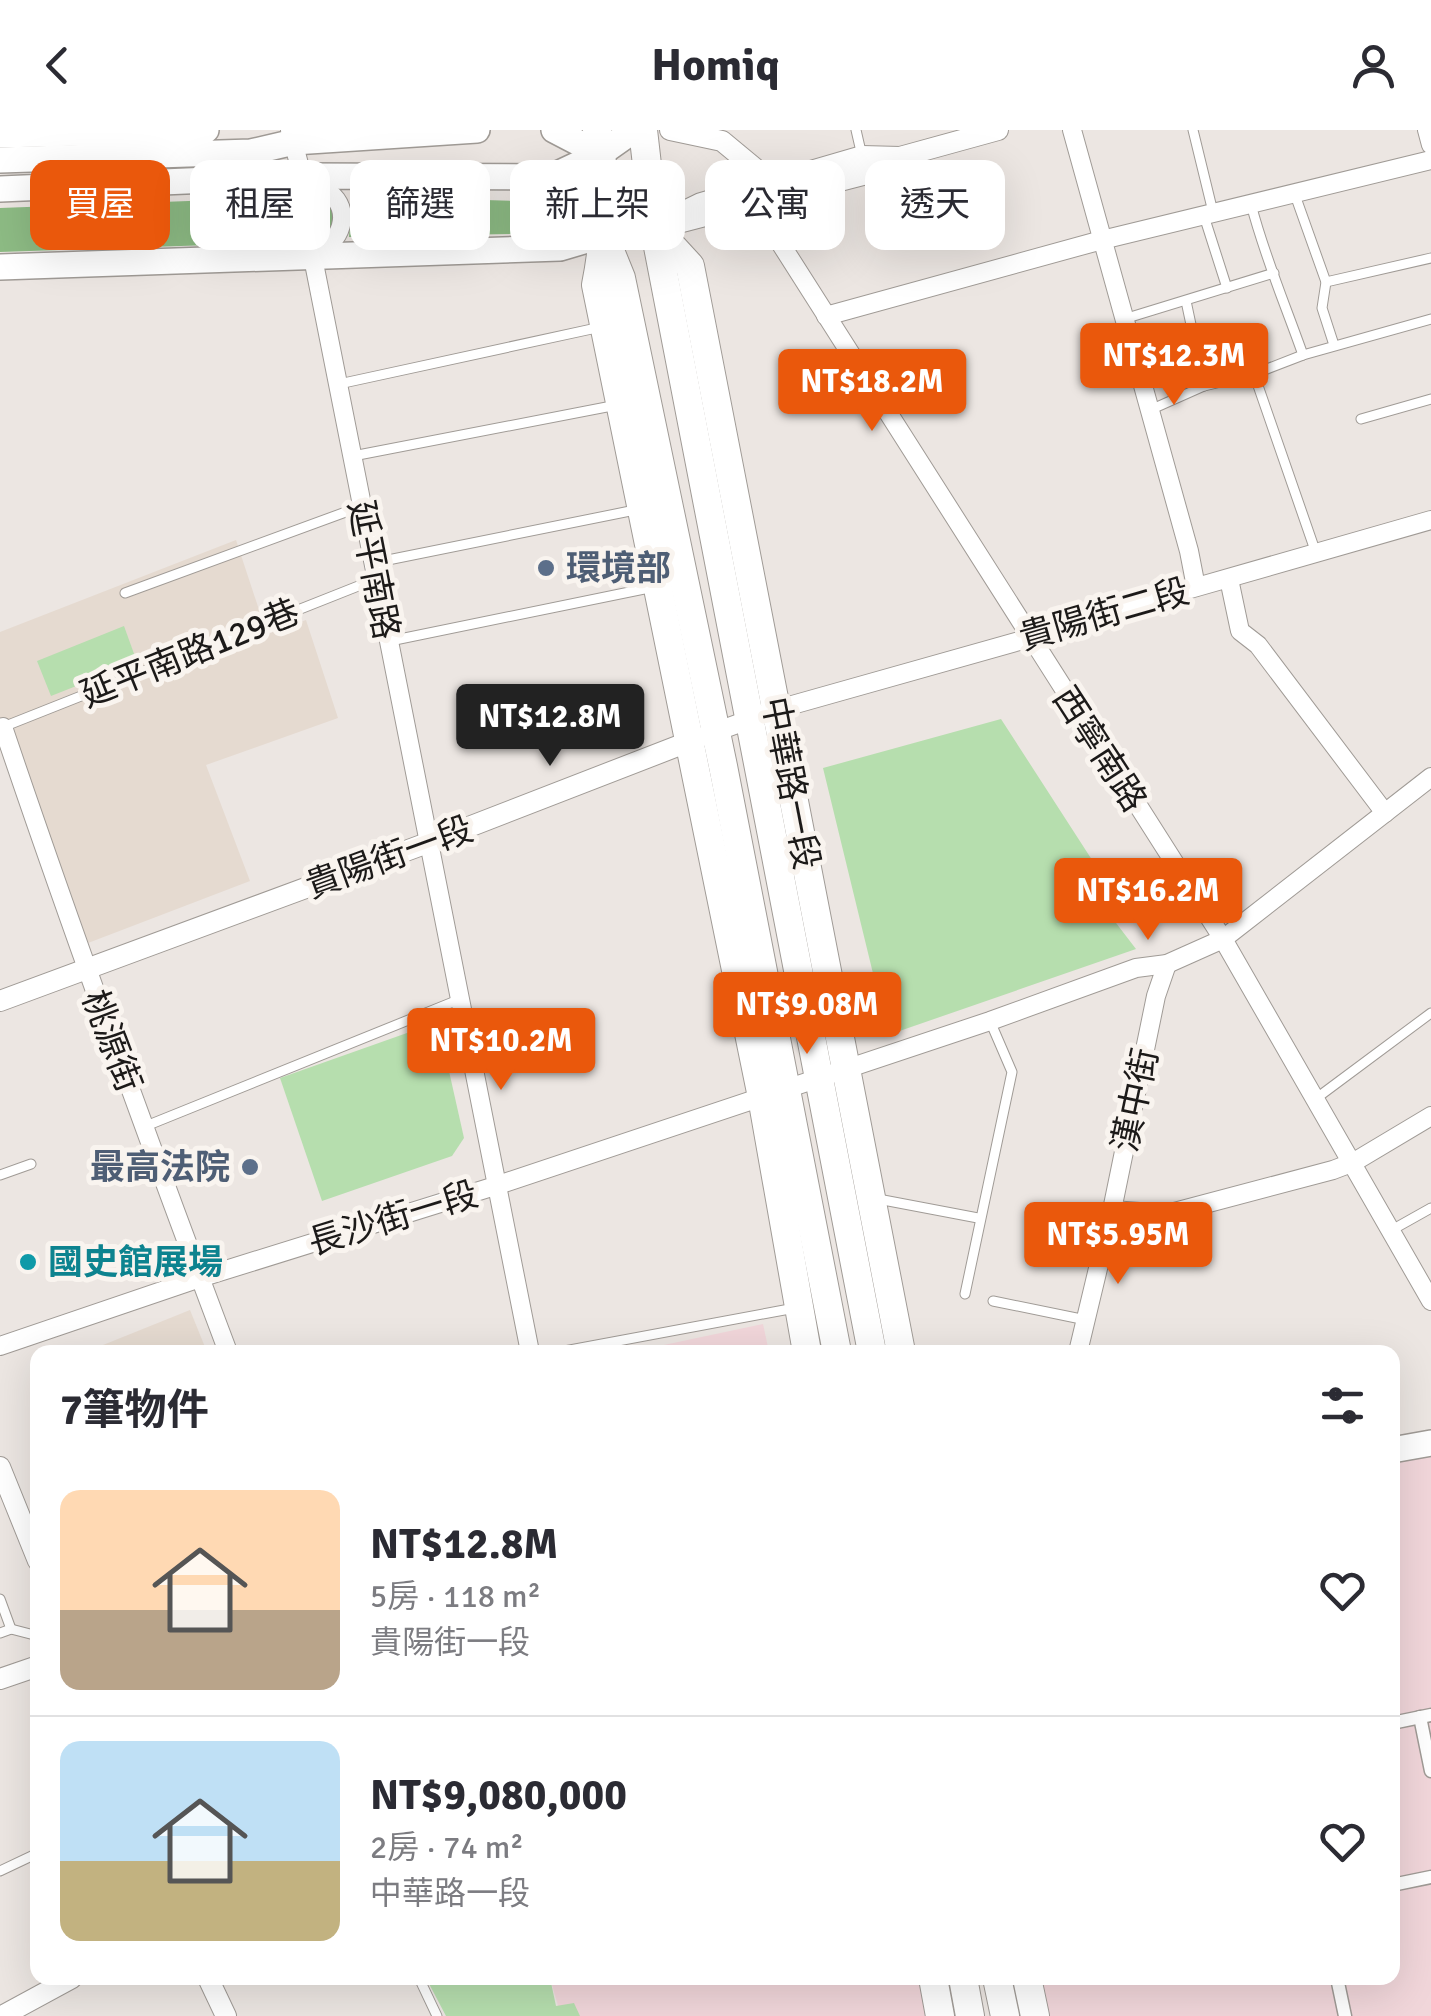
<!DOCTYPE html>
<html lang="zh-TW">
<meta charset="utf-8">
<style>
body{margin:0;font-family:Signika,"Noto Sans TC",sans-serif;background:#f2f2f3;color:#2b2b33;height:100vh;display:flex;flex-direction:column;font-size:38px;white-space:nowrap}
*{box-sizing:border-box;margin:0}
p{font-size:32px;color:#7c7c81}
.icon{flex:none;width:55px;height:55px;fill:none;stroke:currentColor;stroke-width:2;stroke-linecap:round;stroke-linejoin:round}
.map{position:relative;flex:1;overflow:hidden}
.details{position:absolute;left:30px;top:1215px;width:1370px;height:640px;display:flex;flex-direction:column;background:#fff;border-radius:20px;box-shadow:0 10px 40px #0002}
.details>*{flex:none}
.top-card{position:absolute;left:30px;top:30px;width:1372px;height:90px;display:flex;gap:20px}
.price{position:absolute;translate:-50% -85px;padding:0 22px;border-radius:10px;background:#ea580c;color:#fff;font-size:32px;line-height:65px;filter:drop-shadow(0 2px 5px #0008)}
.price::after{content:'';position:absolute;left:50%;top:60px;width:30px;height:22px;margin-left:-15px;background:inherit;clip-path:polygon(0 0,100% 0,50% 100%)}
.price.selected{background:#222;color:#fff}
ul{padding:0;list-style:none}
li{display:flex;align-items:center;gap:30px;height:250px;padding:0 30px}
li+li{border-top:2px solid #e1e1e2}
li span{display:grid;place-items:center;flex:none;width:280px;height:200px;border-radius:20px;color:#555}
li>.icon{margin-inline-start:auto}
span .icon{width:120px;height:120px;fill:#fffc;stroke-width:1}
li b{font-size:42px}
h2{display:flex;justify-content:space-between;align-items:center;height:120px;padding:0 30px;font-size:42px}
.pill{padding:0 35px;border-radius:20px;background:#fff;box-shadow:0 10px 40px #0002;font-size:35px;line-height:90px}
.pill.selected{background:#ea580c;color:#fff}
header{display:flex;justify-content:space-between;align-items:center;height:130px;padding:0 30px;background:#fff;font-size:45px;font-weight:700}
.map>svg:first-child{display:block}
.commercial{fill:#f1d6da}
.built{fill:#e5dad0}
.green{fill:#b6deae}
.forest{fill:#8dbb84}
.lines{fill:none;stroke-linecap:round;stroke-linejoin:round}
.service-casing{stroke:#a09b96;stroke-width:11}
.pedestrian-casing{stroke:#a09b96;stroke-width:15}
.minor-casing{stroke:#a09b96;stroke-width:20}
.tertiary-casing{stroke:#a09b96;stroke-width:22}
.secondary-casing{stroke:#a09b96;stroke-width:28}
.primary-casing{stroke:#a09b96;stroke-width:30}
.service{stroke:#fff;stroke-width:9}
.pedestrian{stroke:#fff;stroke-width:12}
.minor{stroke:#fff;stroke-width:18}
.tertiary{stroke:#fff;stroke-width:20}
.secondary{stroke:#fff;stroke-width:25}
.primary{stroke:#fff;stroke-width:28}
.service-dot{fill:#5c6f8a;stroke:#f9f4ef;stroke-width:4}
.culture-dot{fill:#0f9aa8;stroke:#f9f4ef;stroke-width:4}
.labels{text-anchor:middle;stroke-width:10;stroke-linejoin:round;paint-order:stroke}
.service-label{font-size:35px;font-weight:bold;fill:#4e5e75;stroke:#f9f4ef;text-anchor:start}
.street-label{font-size:35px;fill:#1c1a19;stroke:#f9f4ef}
.culture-label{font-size:35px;font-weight:bold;fill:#0d838f;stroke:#f9f4ef;text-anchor:start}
</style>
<header><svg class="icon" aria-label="back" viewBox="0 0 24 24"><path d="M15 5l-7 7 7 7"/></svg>Homiq<svg class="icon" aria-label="person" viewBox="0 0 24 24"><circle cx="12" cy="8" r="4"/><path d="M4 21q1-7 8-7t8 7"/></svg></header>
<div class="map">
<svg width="1431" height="1886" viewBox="0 0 1431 1886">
<rect width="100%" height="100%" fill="#ece6e2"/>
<g class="commercial">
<path d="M763,1194L769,1222H661L659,1216Z"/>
<path d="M1431,1321V1886H1047L1040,1848H1392L1393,1328Z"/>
<path d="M550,1848H921L927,1886H561Z"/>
</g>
<g class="built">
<path d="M236,410L267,504L306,490L338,588L206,635L250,751L75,818L0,616V502Z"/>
<path d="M190,1180L207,1222H100L98,1217Z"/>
</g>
<g class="green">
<path d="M124,496L137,532L51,566L37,531Z"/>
<path d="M1001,589L1105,750L1093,763L1136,819L888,905L823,638Z"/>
<path d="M438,892L464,1008L452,1026L322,1071L280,948Z"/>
<path d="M426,1848H550L556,1876L574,1873L580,1886H446Z"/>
</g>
<g class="forest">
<circle cx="306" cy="88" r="27"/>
<path d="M352,66L554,72L556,103L349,107Z"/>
<path d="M268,68C257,85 258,96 268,113L0,122V78Z"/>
</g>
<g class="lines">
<defs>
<g id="service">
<path d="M856,0L862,26"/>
<path d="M1193,0L1213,82"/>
<path d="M1295,65L1326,152L1322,178L1334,215"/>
<path d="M1251,74C1264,125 1285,174 1303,225"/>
<path d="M1204,86L1227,158"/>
<path d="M1326,152L1431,128"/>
<path d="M1186,171L1204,256"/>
<path d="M1124,189L1274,143"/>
<path d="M1254,244L1316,423"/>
<path d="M339,254L601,197"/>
<path d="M1150,280L1204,256L1254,244L1303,225L1431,189"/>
<path d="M1361,289L1431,269"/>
<path d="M353,326L617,275"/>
<path d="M373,433L640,379"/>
<path d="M125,463L362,376"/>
<path d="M390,511L654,457"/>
<path d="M3,597L376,449"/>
<path d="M470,925L555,905"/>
<path d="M1314,970L1431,883"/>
<path d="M146,996L458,870"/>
<path d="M0,1045L31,1034"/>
<path d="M878,1069L978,1088"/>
<path d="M1390,1101L1431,1078"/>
<path d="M965,1164L1012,942L990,891"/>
<path d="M993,1171L1086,1190"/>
<path d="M559,1222L795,1178"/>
<path d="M0,1469L11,1499"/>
<path d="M0,1503L11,1499L38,1506"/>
<path d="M0,1741L38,1723"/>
<path d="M419,1848L437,1886"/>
</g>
<g id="pedestrian">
<path d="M1420,1587L1431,1641"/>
<path d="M1392,1593L1431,1585"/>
<path d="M1392,1755L1431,1747"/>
<path d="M1337,1848L1345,1886"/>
</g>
<g id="minor">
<path d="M290,0L304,53"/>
<path d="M1072,0L1189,421L1196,457"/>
<path d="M1427,0L1431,15"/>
<path d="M304,53C331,55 352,78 337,105C332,114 322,121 313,128C263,122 253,65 304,53Z"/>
<path d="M756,75L1223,809L1431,1171"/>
<path d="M313,128L530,1222"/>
<path d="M826,186L1102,110L1431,30"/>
<path d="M1229,449L1240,501L1258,515L1385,683"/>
<path d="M3,597C74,807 150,1015 228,1222"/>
<path d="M688,612L778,579L1143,476L1183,461L1431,390"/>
<path d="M1112,1080L1167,1084L1333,1040L1354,1032L1431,986"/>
<path d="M0,1216L200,1148L495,1056L990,891L1136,838L1167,834L1223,809L1431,647"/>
<path d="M1078,1222L1112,1080L1156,866L1167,834"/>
</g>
<g id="tertiary">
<path d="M670,0L722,11L757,40L785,49"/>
<path d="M678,93L882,40L900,27"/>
<path d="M654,96L701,73L862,26L900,27L998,0"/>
<path d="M0,871L430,712L688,612"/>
<path d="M0,1337L38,1431"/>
<path d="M0,1549L38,1536"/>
<path d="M208,1848L226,1886"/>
<path d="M2,1886L72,1848"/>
</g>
<g id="secondary">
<path d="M554,0L600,24"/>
<path d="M0,5L206,0"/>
<path d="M0,30L251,22L294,12L477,0"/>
<path d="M0,59L303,46L551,47L600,24L634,0"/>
<path d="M0,137L560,118L604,105L654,96"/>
<path d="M1392,1320L1431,1313"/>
</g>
<g id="primary">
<path d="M597,0C607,50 606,105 596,155L762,967L807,1222"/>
<path d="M643,0L654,96L872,1222"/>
<path d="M655,98L690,136L901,1222"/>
<path d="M604,106L621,148L723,636L837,1222"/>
<path d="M933,1848L940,1886"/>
<path d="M963,1848L970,1886"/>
<path d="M997,1848L1005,1886"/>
<path d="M1027,1848L1035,1886"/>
</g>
</defs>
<use href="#service" class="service-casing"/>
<use href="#pedestrian" class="pedestrian-casing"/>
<use href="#minor" class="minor-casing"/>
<use href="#tertiary" class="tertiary-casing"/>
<use href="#secondary" class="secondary-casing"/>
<use href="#primary" class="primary-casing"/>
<use href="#service" class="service"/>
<use href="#pedestrian" class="pedestrian"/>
<use href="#minor" class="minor"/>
<use href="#tertiary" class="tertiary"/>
<use href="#secondary" class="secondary"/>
<use href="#primary" class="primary"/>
</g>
<g class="service-dot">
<circle cx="546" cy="438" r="10"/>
<circle cx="250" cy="1037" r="10"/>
</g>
<circle class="culture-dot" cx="28" cy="1132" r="10"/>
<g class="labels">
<g class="service-label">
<text x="566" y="450">環境部</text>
<text x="230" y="1049" text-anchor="end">最高法院</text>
</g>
<g class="street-label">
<text transform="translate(374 440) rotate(79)" y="12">延平南路</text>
<text transform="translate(1104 484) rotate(-16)" y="12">貴陽街二段</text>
<text transform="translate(190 523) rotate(-22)" y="12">延平南路129巷</text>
<text transform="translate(1100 619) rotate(57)" y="12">西寧南路</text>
<text transform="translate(791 653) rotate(79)" y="12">中華路一段</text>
<text transform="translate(389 727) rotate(-20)" y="12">貴陽街一段</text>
<text transform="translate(112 911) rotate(69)" y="12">桃源街</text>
<text transform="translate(1135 970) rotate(-78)" y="12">漢中街</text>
<text transform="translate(393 1088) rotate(-17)" y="12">長沙街一段</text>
</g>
<g class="culture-label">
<text x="48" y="1144">國史館展場</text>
</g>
</g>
</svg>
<b class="price" style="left:1174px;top:278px">NT$12.3M</b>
<b class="price" style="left:872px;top:304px">NT$18.2M</b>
<b class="price selected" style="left:550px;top:639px">NT$12.8M</b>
<b class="price" style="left:1148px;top:813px">NT$16.2M</b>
<b class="price" style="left:807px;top:927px">NT$9.08M</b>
<b class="price" style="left:501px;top:963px">NT$10.2M</b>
<b class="price" style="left:1118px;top:1157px">NT$5.95M</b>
<div class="top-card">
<a class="pill selected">買屋</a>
<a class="pill">租屋</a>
<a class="pill">篩選</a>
<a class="pill">新上架</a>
<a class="pill">公寓</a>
<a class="pill">透天</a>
</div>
<section class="details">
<h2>7筆物件<svg class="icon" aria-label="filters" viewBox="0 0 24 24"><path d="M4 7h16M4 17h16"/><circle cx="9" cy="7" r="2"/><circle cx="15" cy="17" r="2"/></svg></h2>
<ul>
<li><span style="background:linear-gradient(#ffd9b3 60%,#b9a48a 0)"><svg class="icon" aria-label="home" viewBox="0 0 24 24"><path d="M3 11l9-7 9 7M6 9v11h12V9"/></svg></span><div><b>NT$12.8M</b><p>5房 · 118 m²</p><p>貴陽街一段</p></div><svg class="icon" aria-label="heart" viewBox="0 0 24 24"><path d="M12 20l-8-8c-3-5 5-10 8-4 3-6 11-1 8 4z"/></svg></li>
<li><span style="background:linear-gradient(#bfe0f5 60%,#c2b280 0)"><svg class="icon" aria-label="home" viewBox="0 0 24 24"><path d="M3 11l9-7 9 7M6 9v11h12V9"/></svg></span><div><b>NT$9,080,000</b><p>2房 · 74 m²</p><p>中華路一段</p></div><svg class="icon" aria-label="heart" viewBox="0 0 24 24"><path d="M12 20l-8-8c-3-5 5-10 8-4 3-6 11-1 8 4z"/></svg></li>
</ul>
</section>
</div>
